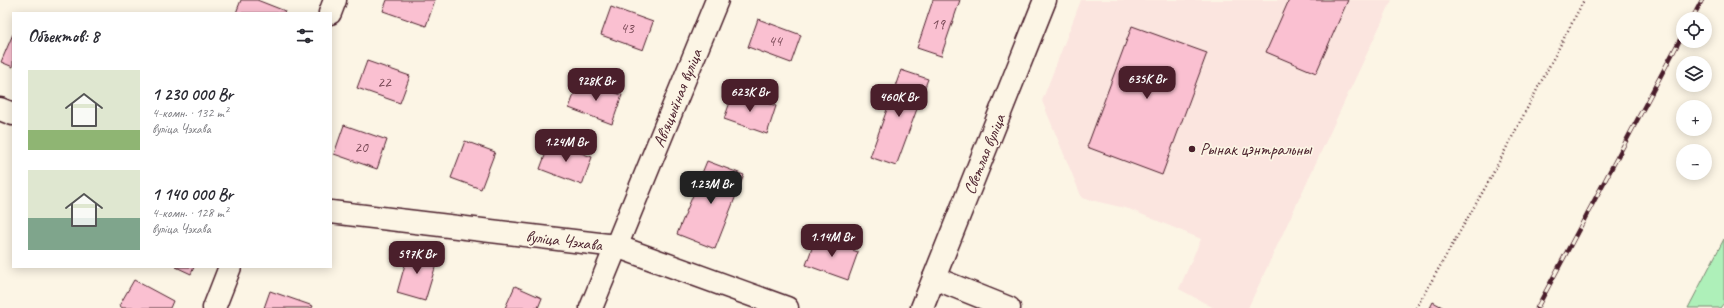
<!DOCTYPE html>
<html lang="ru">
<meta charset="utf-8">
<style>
body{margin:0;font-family:Caveat,sans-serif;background:#f7f7f7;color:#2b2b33;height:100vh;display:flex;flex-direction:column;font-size:15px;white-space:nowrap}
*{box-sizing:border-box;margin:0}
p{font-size:13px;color:#7c7c81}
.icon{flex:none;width:22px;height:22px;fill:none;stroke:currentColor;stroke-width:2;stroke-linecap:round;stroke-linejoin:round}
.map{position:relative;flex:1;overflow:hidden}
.side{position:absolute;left:12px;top:12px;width:320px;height:256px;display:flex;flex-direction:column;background:#fff;border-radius:0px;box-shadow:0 2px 10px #0003}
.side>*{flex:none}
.buttons{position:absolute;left:1676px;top:12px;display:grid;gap:8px}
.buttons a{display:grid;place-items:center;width:36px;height:36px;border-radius:50%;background:#fff;box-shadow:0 2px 10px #0003;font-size:20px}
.price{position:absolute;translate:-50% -34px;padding:0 9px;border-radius:8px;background:#4a1f2b;color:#fff;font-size:13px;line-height:26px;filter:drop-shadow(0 1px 2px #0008)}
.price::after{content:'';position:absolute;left:50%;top:24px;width:12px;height:9px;margin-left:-6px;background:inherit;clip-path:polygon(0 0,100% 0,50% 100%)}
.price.on{background:#222;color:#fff}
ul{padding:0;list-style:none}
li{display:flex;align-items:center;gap:12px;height:100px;padding:0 16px}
li span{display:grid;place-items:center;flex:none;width:112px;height:80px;border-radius:0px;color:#555}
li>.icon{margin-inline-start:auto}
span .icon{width:48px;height:48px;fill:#fffc;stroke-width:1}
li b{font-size:17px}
h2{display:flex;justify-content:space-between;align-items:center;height:48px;padding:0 16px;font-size:17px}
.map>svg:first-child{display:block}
.built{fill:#fbe5df}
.green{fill:#aef0b9;stroke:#7c8872}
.building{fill:#fac0d1;stroke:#4a1f2b}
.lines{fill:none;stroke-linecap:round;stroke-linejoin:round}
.minor-casing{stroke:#4a1f2b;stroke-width:25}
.tertiary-casing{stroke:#4a1f2b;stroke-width:25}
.path{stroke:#4a1f2b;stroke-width:2.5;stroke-dasharray:1 3;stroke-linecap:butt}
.minor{stroke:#fcf5e5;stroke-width:22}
.tertiary{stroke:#fcf5e5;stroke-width:22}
.rail-casing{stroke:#4a1f2b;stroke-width:4.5}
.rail{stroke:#fcf5e5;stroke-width:3;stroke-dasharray:9;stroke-linecap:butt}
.poi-dot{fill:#4a1f2b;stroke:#fcf5e5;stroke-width:1.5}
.labels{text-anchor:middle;stroke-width:3.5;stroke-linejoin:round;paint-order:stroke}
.number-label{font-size:15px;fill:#764754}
.street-label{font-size:17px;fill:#4a1f2b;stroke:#fcf5e5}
.poi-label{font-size:17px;fill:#4a1f2b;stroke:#fcf5e5;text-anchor:start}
</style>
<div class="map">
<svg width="1724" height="308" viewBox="0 0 1724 308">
<rect width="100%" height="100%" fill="#fcf5e5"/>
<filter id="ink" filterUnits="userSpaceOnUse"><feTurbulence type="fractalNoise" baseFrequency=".025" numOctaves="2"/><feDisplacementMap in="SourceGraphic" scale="8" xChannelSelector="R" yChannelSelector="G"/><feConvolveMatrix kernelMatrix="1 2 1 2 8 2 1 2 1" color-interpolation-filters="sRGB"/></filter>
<g filter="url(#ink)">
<path class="built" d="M1081,0H1392L1248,308H1214L1179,289L1201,239L1129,209L1082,198L1042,101Z"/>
<path class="green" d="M1724,239V303L1720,308H1688Z"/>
<g class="building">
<path d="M241,0H257L285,11L284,13H236Z"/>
<path d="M387,0H435L426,26L383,11Z"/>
<path d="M933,0H960L941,56L917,48Z"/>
<path d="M1289,0H1348L1316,73L1266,52Z"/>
<path d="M611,7L653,22L643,50L601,35Z"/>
<path d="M758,19L801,35L791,63L748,47Z"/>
<path d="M1132,26L1207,53L1162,175L1087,147Z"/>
<path d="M13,34V67L1,62Z"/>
<path d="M367,61L410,76L400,103L357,88Z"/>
<path d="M901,70L928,79L896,166L870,157Z"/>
<path d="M579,81L622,95L612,124L569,108Z"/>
<path d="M734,91L776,106L767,134L724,119Z"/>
<path d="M344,125L387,140L377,169L334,154Z"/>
<path d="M465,141L495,152L481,189L451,178Z"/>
<path d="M550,142L592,157L582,185L540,169Z"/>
<path d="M707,161L744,175L715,249L677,234Z"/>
<path d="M816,237L858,252L848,280L806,265Z"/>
<path d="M409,250L438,258L425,301L397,293Z"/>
<path d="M176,267H194L191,274Z"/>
<path d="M134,280L173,301L170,308H123L119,306Z"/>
<path d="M515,286L542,298L538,308H505Z"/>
<path d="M270,291L313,306L312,308H264Z"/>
<path d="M1433,302L1444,308H1430Z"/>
</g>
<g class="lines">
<defs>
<g id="minor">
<path d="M330,13L335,0"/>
<path d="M0,109L13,114"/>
<path d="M331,212L616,246L787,308"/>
<path d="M934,278L1009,308"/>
<path d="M214,308L230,267"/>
<path d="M922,308L1045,0"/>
</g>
<path id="tertiary" d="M591,308L717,0"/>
</defs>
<use href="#minor" class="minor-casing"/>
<use href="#tertiary" class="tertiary-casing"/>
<path class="path" d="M1416,308L1489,181L1584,0"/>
<use href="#minor" class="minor"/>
<use href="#tertiary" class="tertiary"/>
<defs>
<g id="rail">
<path d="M1692,19L1702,0"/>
<path d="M1537,308L1683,34"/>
</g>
</defs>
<use href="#rail" class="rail-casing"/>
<use href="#rail" class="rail"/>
</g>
</g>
<circle class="poi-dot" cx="1192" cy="149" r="4"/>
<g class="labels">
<g class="number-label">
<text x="938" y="29">19</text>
<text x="627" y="33">43</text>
<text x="775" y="46">44</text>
<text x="384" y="87">22</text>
<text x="361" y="152">20</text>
</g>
<g class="street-label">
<text transform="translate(677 98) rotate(-68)" y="6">Авіяцыйная вуліца</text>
<text transform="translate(984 154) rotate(-68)" y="6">Светлая вуліца</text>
<text transform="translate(564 240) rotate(7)" y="6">вуліца Чэхава</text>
</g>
<g class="poi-label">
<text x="1200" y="155">Рынак цэнтральны</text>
</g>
</g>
</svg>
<div class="buttons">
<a><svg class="icon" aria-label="locate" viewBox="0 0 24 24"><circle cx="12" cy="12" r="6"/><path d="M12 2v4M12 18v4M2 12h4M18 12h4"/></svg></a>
<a><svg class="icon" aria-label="layers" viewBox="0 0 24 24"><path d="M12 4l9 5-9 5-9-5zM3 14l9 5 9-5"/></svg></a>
<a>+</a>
<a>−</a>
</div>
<b class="price" style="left:1147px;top:100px">635K Br</b>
<b class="price" style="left:596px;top:102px">928K Br</b>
<b class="price" style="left:750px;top:113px">623K Br</b>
<b class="price" style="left:899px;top:118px">460K Br</b>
<b class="price" style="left:566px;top:163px">1.24M Br</b>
<b class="price on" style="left:711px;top:205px">1.23M Br</b>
<b class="price" style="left:832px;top:258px">1.14M Br</b>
<b class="price" style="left:417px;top:275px">597K Br</b>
<section class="side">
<h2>Объектов: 8<svg class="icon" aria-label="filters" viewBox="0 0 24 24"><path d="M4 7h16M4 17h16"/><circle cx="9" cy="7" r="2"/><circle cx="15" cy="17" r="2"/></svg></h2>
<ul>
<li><span style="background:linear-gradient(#dfe7d0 75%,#8fb573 0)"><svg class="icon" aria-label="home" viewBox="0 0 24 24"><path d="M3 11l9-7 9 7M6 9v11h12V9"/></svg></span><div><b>1 230 000 Br</b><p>4-комн. · 132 m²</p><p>вуліца Чэхава</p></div></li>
<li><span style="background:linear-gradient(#dfe7d0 60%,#7fa58c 0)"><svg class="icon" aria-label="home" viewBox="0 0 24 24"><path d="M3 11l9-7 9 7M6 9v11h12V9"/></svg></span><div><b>1 140 000 Br</b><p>4-комн. · 128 m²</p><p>вуліца Чэхава</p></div></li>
</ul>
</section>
</div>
